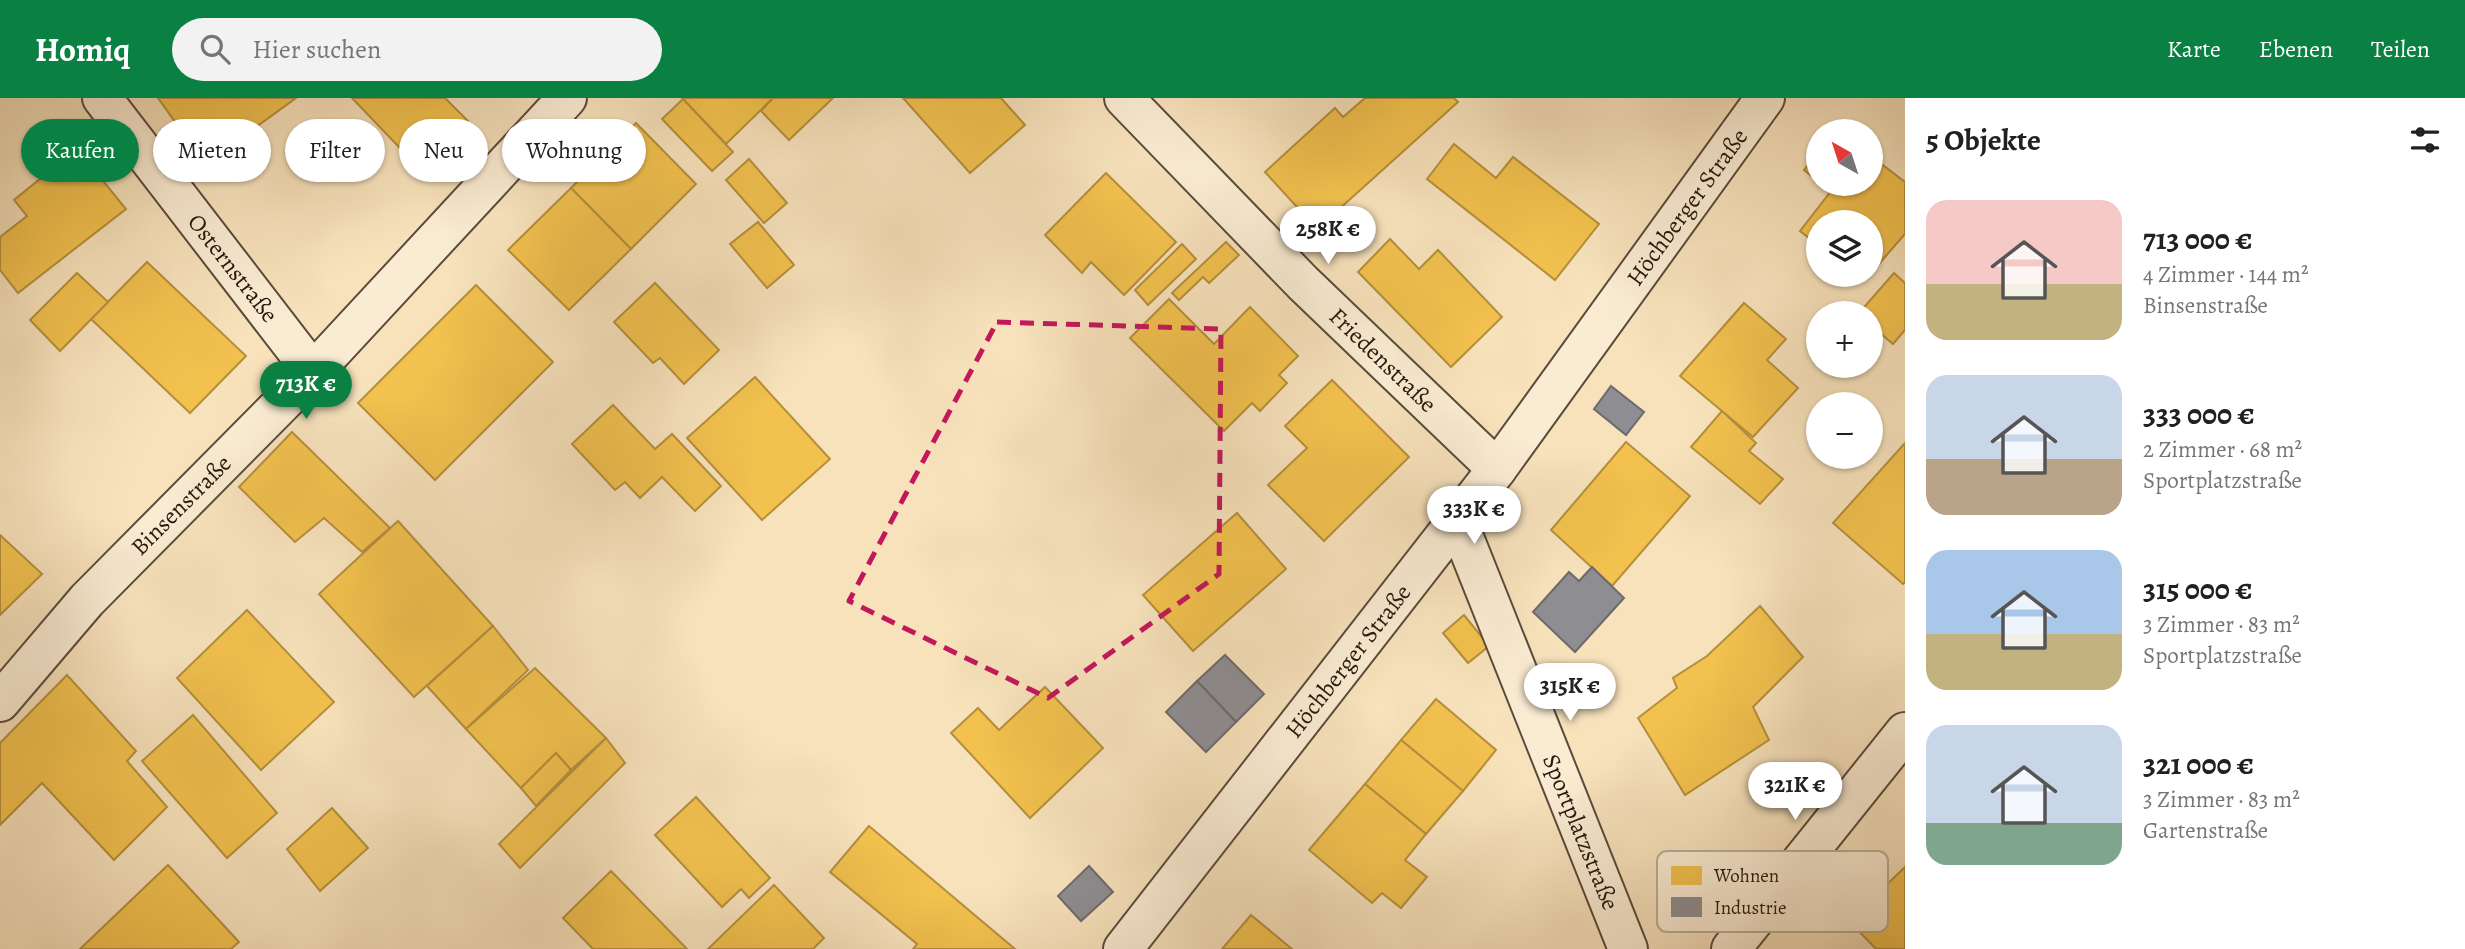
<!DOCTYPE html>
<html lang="de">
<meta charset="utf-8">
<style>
body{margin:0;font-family:Alegreya,serif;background:#f2f2f2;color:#202124;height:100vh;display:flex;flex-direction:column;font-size:26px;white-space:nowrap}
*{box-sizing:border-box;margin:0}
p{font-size:23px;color:#757577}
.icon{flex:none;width:38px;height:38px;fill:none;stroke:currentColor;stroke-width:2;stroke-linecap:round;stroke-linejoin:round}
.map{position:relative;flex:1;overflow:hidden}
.panel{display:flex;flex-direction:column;background:#fff;width:560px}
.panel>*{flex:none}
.hud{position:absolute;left:21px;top:21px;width:665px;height:63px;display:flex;gap:14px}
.needle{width:46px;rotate:321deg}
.buttons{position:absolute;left:1806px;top:21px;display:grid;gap:14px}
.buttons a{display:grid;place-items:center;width:77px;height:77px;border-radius:50%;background:#fff;box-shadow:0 2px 5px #0004;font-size:35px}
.price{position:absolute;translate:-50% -60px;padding:0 16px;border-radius:24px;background:#fff;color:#222;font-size:23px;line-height:46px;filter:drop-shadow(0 2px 4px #0008)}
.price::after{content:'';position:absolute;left:50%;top:42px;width:21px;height:16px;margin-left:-10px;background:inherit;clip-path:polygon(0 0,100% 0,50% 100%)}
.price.active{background:#0b8043;color:#fff}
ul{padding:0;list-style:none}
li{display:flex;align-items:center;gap:21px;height:175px;padding:0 21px}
li span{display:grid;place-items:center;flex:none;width:196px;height:140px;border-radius:21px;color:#555}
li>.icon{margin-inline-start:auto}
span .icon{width:84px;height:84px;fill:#fffc;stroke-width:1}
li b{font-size:30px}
h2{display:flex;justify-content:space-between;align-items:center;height:84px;padding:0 21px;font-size:30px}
.chip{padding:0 24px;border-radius:32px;background:#fff;box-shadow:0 2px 5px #0004;font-size:24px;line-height:63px}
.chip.active{background:#0b8043;color:#fff}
header{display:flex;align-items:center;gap:42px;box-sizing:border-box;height:98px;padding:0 35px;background:#0b8043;color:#fff}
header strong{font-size:33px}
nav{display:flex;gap:38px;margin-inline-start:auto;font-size:24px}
.search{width:490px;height:63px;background:#f2f2f2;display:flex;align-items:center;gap:18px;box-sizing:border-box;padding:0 24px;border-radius:38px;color:#757577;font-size:26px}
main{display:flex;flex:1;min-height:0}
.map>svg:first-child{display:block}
.homes{fill:#f2c14e;stroke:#b58f3b;stroke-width:2}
.industry{fill:#8d8d92;stroke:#6e6a6b;stroke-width:2}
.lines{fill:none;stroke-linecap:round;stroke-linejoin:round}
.street-casing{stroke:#5a4b3a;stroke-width:42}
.street{stroke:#faecd3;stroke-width:38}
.marked{fill:none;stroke:#c2185b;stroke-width:5;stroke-dasharray:14 9;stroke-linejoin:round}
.labels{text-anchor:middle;stroke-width:7;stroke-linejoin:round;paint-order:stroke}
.street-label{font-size:24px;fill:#26190f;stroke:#faecd3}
.key{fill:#faecd3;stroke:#baad98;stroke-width:2}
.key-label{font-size:19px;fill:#26190f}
</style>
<header>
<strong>Homiq</strong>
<div class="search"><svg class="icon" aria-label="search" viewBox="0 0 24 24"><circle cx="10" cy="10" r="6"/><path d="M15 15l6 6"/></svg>Hier suchen</div>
<nav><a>Karte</a><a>Ebenen</a><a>Teilen</a></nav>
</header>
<main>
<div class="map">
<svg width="1905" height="851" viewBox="0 0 1905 851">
<rect width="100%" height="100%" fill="#f7e2bc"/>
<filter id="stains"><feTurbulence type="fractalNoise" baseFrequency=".00286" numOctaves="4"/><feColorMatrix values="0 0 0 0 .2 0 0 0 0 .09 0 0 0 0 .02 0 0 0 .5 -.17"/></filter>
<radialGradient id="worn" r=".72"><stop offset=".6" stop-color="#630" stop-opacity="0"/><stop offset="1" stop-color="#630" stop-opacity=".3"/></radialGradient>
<g class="homes">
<path d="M158,0H296L205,66Z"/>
<path d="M352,0H445L468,23L420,71Z"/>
<path d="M682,0H773L726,46Z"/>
<path d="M773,0H833L789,42L761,13Z"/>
<path d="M903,0H1001L1025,27L970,75Z"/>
<path d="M1365,0H1454L1458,4L1317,131L1265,74L1335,10L1343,19Z"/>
<path d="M683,1L733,54L712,73L662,21Z"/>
<path d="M636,25L696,86L631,151L571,90Z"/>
<path d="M1454,46L1496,80L1513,59L1599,126L1555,182L1427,81Z"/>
<path d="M77,51L126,111L18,195L0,172V139L27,118L14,102Z"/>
<path d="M1818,53V83L1804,72Z"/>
<path d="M1871,58L1905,84V136L1871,175V124H1818V147L1800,133L1831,93L1822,86H1871Z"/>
<path d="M749,61L787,105L764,125L726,82Z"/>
<path d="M1106,75L1176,144L1124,197L1091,164L1082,175L1045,137Z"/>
<path d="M571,90L631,151L569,212L508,152Z"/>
<path d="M758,124L794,167L767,190L730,146Z"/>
<path d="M1390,141L1419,171L1438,152L1502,219L1451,269L1358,174Z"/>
<path d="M1226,144L1239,157L1209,185L1203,179L1179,202L1172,195Z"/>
<path d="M1182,146L1196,161L1148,207L1135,192Z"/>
<path d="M147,164L246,258L190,315L91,221Z"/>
<path d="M77,175L108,204L60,253L30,222Z"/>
<path d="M1894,175L1905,185V232L1893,246L1871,227V215H1859Z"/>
<path d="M655,185L719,252L684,286L660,260L653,265L614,224Z"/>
<path d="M476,187L553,264L435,382L358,305Z"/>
<path d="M1169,201L1214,246L1250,209L1298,258L1279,277L1287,285L1260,313L1252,305L1224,333L1130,240Z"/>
<path d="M1744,205L1786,241L1767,262L1798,290L1753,339L1680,278Z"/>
<path d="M755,279L830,361L762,422L687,340Z"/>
<path d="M1332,282L1409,359L1324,443L1268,387L1307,350L1285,328Z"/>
<path d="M613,307L655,351L672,336L721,388L695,413L662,379L640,400L625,384L615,392L572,346Z"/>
<path d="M1722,313L1756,345L1749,353L1783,381L1760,406L1691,349Z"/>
<path d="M292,334L390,430L362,454L324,420L295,444L239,389Z"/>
<path d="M1626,344L1690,398L1612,488L1551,432Z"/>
<path d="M1905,345V484L1903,486L1833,425Z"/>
<path d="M1237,415L1286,471L1193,553L1143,497Z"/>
<path d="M398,423L493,528L414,599L319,496Z"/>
<path d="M0,437L42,476L0,517Z"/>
<path d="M1760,508L1803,559L1753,609L1769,642L1685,697L1638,620L1677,590L1673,580L1707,558Z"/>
<path d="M247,512L334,604L261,672L177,580Z"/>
<path d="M1464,517L1489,548L1468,565L1443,535Z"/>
<path d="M493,528L528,572L466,631L427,588Z"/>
<path d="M535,570L606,640L571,672L556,655L521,690L466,631Z"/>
<path d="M67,577L136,653L127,663L167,709L114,762L42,685L0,727V645Z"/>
<path d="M1045,589L1103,650L1030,720L951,635L978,610L999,632Z"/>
<path d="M1436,601L1496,652L1463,693L1401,642Z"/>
<path d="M193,617L277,715L227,760L142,663Z"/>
<path d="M606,640L625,665L520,770L499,746Z"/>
<path d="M1401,642L1463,693L1426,736L1365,686Z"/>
<path d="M556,655L571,672L536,708L521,690Z"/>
<path d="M1365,686L1426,736L1405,762L1427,779L1401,810L1382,795L1372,805L1309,752Z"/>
<path d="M696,699L770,780L749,800L741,791L722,809L655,737Z"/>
<path d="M332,710L368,750L320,793L287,751Z"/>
<path d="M869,728L1015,851H913L917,846L830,774Z"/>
<path d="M168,767L239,844L231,851H80Z"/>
<path d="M1905,769V851H1876L1849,823Z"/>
<path d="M611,773L687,851H593L563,820Z"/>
<path d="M774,787L824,840L813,851H708Z"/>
<path d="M1251,817L1292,851H1222Z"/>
</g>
<g class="industry">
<path d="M1611,288L1644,314L1626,337L1594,311Z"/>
<path d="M1592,469L1624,500L1575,554L1533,514L1569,474L1579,483Z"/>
<path d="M1225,557L1264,596L1236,624L1197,583Z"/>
<path d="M1197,583L1236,624L1206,654L1166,614Z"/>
<path d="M1089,768L1113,794L1081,823L1058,798Z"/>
</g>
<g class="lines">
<defs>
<g id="street">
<path d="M102,0L313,274"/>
<path d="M1124,0L1303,185L1497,371"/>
<path d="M1457,422L1628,851"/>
<path d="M0,604L87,502L313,274L567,0"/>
<path d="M1123,851L1497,371L1765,0"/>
<path d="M1731,851L1905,634"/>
</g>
</defs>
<use href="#street" class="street-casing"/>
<use href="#street" class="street"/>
</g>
<path class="marked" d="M997,224L1221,231L1219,476L1048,600L849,503Z"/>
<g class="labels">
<g class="street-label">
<text transform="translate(1687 109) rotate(-54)" y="8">Höchberger Straße</text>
<text transform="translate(233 170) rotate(52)" y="8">Osternstraße</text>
<text transform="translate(1383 262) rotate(44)" y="8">Friedenstraße</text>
<text transform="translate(181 407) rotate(-45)" y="8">Binsenstraße</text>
<text transform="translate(1348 563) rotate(-52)" y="8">Höchberger Straße</text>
<text transform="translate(1581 734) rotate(68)" y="8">Sportplatzstraße</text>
</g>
</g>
<rect x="1657" y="753" width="231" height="81" rx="10" class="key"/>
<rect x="1671" y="768" width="31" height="19" fill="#f2c14e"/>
<rect x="1671" y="799" width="31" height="20" fill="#8d8d92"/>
<g class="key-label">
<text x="1714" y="784">Wohnen</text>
<text x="1714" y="816">Industrie</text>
</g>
<rect width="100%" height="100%" filter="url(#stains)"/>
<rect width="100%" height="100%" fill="url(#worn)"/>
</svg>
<div class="buttons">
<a><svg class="needle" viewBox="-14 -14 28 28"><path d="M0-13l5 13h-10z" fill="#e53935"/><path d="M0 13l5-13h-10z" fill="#757577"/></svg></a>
<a><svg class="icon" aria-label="layers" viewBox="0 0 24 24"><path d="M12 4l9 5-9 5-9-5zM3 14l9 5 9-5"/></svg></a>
<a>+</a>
<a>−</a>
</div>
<b class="price" style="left:1328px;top:168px">258K €</b>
<b class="price active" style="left:306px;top:323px">713K €</b>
<b class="price" style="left:1474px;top:448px">333K €</b>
<b class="price" style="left:1570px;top:625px">315K €</b>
<b class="price" style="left:1795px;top:724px">321K €</b>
<div class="hud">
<a class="chip active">Kaufen</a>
<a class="chip">Mieten</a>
<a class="chip">Filter</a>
<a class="chip">Neu</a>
<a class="chip">Wohnung</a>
</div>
</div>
<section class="panel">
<h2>5 Objekte<svg class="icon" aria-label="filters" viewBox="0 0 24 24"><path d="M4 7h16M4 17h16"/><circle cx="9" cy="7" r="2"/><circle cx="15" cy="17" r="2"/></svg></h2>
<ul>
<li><span style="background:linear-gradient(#f6c9c9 60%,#c2b280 0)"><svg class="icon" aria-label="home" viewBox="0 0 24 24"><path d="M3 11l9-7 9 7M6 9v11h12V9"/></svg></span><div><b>713 000 €</b><p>4 Zimmer · 144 m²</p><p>Binsenstraße</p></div></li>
<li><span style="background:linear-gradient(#c9d6e8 60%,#b9a48a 0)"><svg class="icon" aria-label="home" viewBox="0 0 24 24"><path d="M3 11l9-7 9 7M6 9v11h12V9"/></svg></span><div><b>333 000 €</b><p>2 Zimmer · 68 m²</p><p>Sportplatzstraße</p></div></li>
<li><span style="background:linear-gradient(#a9c7e8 60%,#c2b280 0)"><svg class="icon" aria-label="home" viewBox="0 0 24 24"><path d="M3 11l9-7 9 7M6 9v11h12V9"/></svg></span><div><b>315 000 €</b><p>3 Zimmer · 83 m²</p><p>Sportplatzstraße</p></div></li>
<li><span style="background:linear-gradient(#c9d6e8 70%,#7fa58c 0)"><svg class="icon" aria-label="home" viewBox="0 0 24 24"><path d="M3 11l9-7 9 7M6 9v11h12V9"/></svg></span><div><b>321 000 €</b><p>3 Zimmer · 83 m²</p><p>Gartenstraße</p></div></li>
</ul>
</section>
</main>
